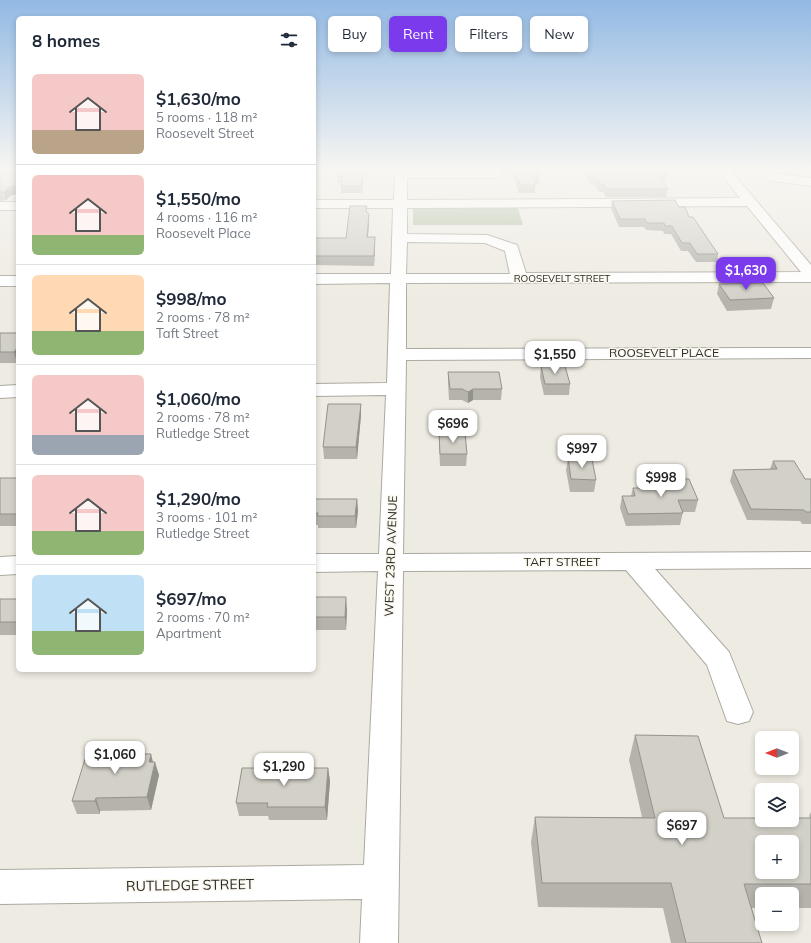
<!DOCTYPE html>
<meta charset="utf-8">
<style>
body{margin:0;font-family:Mulish,sans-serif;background:#f2f2f3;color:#1f2937;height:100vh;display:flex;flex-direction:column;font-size:15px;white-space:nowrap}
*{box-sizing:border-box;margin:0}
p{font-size:13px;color:#747a83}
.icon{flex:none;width:22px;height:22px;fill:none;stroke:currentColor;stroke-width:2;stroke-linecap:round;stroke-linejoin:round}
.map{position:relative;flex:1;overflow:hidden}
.side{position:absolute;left:16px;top:16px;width:300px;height:656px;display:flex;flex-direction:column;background:#fff;border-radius:6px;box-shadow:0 2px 6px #0003}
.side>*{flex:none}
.hud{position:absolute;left:328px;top:16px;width:380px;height:36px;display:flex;gap:8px}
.needle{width:26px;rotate:270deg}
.buttons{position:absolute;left:755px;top:731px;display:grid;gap:8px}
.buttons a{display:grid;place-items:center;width:44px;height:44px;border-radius:6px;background:#fff;box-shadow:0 2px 6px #0003;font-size:20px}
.price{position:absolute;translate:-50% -34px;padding:0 9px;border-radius:8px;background:#fff;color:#222;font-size:13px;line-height:26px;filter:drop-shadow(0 1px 2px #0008)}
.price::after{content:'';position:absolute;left:50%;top:24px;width:12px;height:9px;margin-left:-6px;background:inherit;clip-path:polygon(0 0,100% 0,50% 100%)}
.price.on{background:#7c3aed;color:#fff}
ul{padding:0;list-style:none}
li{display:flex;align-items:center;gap:12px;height:100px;padding:0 16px}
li+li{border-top:1px solid #e0e1e3}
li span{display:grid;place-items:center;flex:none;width:112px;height:80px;border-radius:6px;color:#555}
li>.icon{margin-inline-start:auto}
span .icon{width:48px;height:48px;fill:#fffc;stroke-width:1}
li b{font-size:17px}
h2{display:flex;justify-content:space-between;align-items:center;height:48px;padding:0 16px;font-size:17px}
.chip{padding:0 14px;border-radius:6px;background:#fff;box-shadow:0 2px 6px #0003;font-size:14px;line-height:36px}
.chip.on{background:#7c3aed;color:#fff}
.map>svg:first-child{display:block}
.green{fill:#b6c1a7}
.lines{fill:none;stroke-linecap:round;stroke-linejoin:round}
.minor-casing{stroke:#aba9a0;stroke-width:2}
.minor{fill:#fff;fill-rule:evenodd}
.wall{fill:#b5b3ab}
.shaded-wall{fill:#93928b}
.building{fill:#d2d0c7;stroke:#93928b;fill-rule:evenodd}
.labels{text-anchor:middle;stroke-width:3;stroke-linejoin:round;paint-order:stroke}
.far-street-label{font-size:10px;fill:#2c2b27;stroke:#fbf9ef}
.street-label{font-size:12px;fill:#2c2b27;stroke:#fbf9ef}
.near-street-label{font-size:14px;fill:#2c2b27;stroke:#fbf9ef}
</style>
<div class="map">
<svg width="811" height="943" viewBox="0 0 811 943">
<rect width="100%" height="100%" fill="#eeebe2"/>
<path class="green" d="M413,208H518L523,225H413Z"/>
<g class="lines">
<defs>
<g id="minor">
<path d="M395,170H496L500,171L502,174L500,177L496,178H407V200L740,198L718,170H730L811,265V282L406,283V349L811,348V358L406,360L403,554L811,552V568L655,569L729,652L753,712L749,721L738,724L727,721L707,665L626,570L403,571L398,943H360L362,899L0,904V870L364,865L378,571L314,572V554H379L386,395L314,396V384L387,383L390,283L314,284V274H391L393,208H314V200H394ZM747,206L801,272L526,273L517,245L487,235L407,234V208ZM407,242L485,243L505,251L510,274H406Z"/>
<path d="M772,173L811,178V186L768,180L766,177L768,174Z"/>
<rect x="0" y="202" width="18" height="8"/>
<rect x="0" y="276" width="18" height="10"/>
<path d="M18,385V397L0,398V386Z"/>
<path d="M18,556V574L0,575V557Z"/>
</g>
</defs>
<use href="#minor" class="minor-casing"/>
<use href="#minor" class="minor"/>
</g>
<g class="wall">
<path d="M0,170H18V194L11,195L6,200L0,201Z"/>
<path d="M338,170H376V172H364L362,193H341V183H337V176Z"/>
<path d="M501,170H510V173H503Z"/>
<path d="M511,170H537L540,176L539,184H535V193H519Z"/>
<path d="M582,170H668L669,171L667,179H661L668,189L666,197H606L603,192H599L595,185H591Z"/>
<path d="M612,201L679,207L689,217L718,254L717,262H696L688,251H681L671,234H664L663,231L646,230L644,227H619L611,208Z"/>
<path d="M367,206V211L369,223L368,237H375L374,266L314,265V238H346Z"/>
<path d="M719,284L774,298L771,309L727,311L717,294Z"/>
<path d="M0,333H18L17,363H0Z"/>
<path d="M541,366L570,384L569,395H544L540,377Z"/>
<path d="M448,372L502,389L501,400H473L468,403L462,400H449L448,383Z"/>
<path d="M361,415L357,459H324L323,447Z"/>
<path d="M439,433L467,454L466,466H440L439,445Z"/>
<path d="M568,458L596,480L594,492H570L566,470Z"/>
<path d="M773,461L805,479H811V524H802L800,521L747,520L730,481L733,470L770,469Z"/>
<rect x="0" y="478" width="18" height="48"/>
<path d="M658,479L698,500L695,512H683L680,525L626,526L620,508L622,496H631L633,488H656Z"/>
<path d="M314,499H357L358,511L356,528H318V525H314Z"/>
<path d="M314,597L347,610L346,630H314Z"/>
<rect x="0" y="599" width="18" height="36"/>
<path d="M635,735L724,818H810L809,816L811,812V908H792V894H762V908H751L762,943H671L663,908L538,907L531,842L535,817H642L629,760Z"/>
<path d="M126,745L128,754L154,762L159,775L151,810L100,811V814H77L72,801Z"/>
<path d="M328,768L330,781L327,820H269L268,816H239L236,803Z"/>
</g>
<g class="shaded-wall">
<path d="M363,170H364L362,193V186Z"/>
<path d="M14,186L16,194L11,195L6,200L4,192L9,187Z"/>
<path d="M369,214V223L367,246V237Z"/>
<path d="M375,237V246L374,266V256Z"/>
<path d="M18,347V363H17L14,352Z"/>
<path d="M473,389V400L468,403V392Z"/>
<path d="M361,404V415L357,459L356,447Z"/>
<path d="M357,499L358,511L356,528L355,516Z"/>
<path d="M346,597L347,610L346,630L345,617Z"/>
<path d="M126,745L130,758L123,754Z"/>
<path d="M151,754L154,766L155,762L159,775L151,810L147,797L149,762Z"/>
<path d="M328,768L330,781L327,820L325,807Z"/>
<path d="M96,798L100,811V814L95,801Z"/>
</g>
<g class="building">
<path d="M0,170H18V186H14L9,187L4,192H0Z"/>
<path d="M338,170H363L362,186H341L342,176H337Z"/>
<path d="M514,170H537L540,176H532L536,185H520Z"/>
<path d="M587,170H668L669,171H656L668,189H607L604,184H600L596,177H592Z"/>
<path d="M675,200L679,207H685L689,217H693L718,254H697L690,243H682L672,226H665L664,223H647L645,219H620L612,201Z"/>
<path d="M350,206H367L366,211L369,214L367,237H375L374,256H314V238H346Z"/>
<path d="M763,283L774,298L730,300L719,284Z"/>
<path d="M0,333H18V347L14,352H0Z"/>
<path d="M541,366H565L570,384H545Z"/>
<path d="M448,372H499L502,389H473L468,392L462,389H450Z"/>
<path d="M328,404H361L356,447H323Z"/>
<path d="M439,433H465L467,454H440Z"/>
<path d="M568,458L592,459L596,480L571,479Z"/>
<path d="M773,461H794L805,479H811V512H806L804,510L751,509L733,470L777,469Z"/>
<rect x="0" y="478" width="18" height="36"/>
<path d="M658,479H689L698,500H678L683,513L628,514L622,496H635L633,488H661Z"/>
<path d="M314,499H357L355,516H317L318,513H314Z"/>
<path d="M314,597H346L345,617H314Z"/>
<rect x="0" y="599" width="18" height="23"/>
<path d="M635,735L698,736L724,818H762V820H792V818H811V884H744L762,943H686L671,883H542L535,817L655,818ZM762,842H792V872H762Z"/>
<path d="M104,745H126L123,754H151L149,762H155L147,797L96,798L95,801H72L86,756H101Z"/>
<path d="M242,768H328L325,807H267L268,803H236Z"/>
</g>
<linearGradient id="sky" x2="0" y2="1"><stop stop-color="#92b9e4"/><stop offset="0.56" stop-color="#f7f6f2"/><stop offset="1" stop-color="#f7f6f2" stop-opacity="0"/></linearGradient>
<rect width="811" height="302" fill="url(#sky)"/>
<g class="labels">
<g class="far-street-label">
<text x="562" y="282">ROOSEVELT STREET</text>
</g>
<g class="street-label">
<text x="664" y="357">ROOSEVELT PLACE</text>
<text transform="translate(391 556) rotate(-88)" y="4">WEST 23RD AVENUE</text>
<text x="562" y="566">TAFT STREET</text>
</g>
<g class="near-street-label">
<text transform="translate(190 885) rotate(-1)" y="5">RUTLEDGE STREET</text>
</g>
</g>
</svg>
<div class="buttons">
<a><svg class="needle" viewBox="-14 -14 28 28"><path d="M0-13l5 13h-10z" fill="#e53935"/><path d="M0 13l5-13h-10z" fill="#747a83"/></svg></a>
<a><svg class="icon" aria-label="layers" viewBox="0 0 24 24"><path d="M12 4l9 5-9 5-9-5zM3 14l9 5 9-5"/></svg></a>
<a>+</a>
<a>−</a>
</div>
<b class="price on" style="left:746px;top:291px">$1,630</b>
<b class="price" style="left:555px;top:375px">$1,550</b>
<b class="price" style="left:453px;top:444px">$696</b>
<b class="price" style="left:582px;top:469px">$997</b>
<b class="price" style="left:661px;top:498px">$998</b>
<b class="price" style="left:115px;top:775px">$1,060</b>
<b class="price" style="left:284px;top:787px">$1,290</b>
<b class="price" style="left:682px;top:846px">$697</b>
<div class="hud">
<a class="chip">Buy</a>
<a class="chip on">Rent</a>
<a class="chip">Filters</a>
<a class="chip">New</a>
</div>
<section class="side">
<h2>8 homes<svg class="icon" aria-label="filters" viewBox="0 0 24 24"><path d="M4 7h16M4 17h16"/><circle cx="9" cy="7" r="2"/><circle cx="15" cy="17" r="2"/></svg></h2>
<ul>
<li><span style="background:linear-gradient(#f6c9c9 70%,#b9a48a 0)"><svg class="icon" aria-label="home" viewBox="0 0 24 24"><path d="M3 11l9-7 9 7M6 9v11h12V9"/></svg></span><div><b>$1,630/mo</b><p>5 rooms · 118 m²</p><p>Roosevelt Street</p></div></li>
<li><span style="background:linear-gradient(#f6c9c9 75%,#8fb573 0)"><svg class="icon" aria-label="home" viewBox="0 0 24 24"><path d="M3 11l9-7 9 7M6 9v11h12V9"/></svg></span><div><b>$1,550/mo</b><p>4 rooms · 116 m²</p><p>Roosevelt Place</p></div></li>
<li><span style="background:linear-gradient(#ffd9b3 70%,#8fb573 0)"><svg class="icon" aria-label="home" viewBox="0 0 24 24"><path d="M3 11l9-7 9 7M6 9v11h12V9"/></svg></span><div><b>$998/mo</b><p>2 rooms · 78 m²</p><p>Taft Street</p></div></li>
<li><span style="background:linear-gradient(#f6c9c9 75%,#9aa5b1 0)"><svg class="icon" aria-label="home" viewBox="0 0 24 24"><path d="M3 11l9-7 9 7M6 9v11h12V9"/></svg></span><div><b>$1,060/mo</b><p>2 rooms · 78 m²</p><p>Rutledge Street</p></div></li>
<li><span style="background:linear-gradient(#f6c9c9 70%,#8fb573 0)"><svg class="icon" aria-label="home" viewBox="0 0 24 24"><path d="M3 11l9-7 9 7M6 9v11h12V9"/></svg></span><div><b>$1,290/mo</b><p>3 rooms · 101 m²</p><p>Rutledge Street</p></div></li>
<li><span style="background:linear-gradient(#bfe0f5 70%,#8fb573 0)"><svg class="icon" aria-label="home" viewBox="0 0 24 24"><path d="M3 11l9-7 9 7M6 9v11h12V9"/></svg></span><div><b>$697/mo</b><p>2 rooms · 70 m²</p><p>Apartment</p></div></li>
</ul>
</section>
</div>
